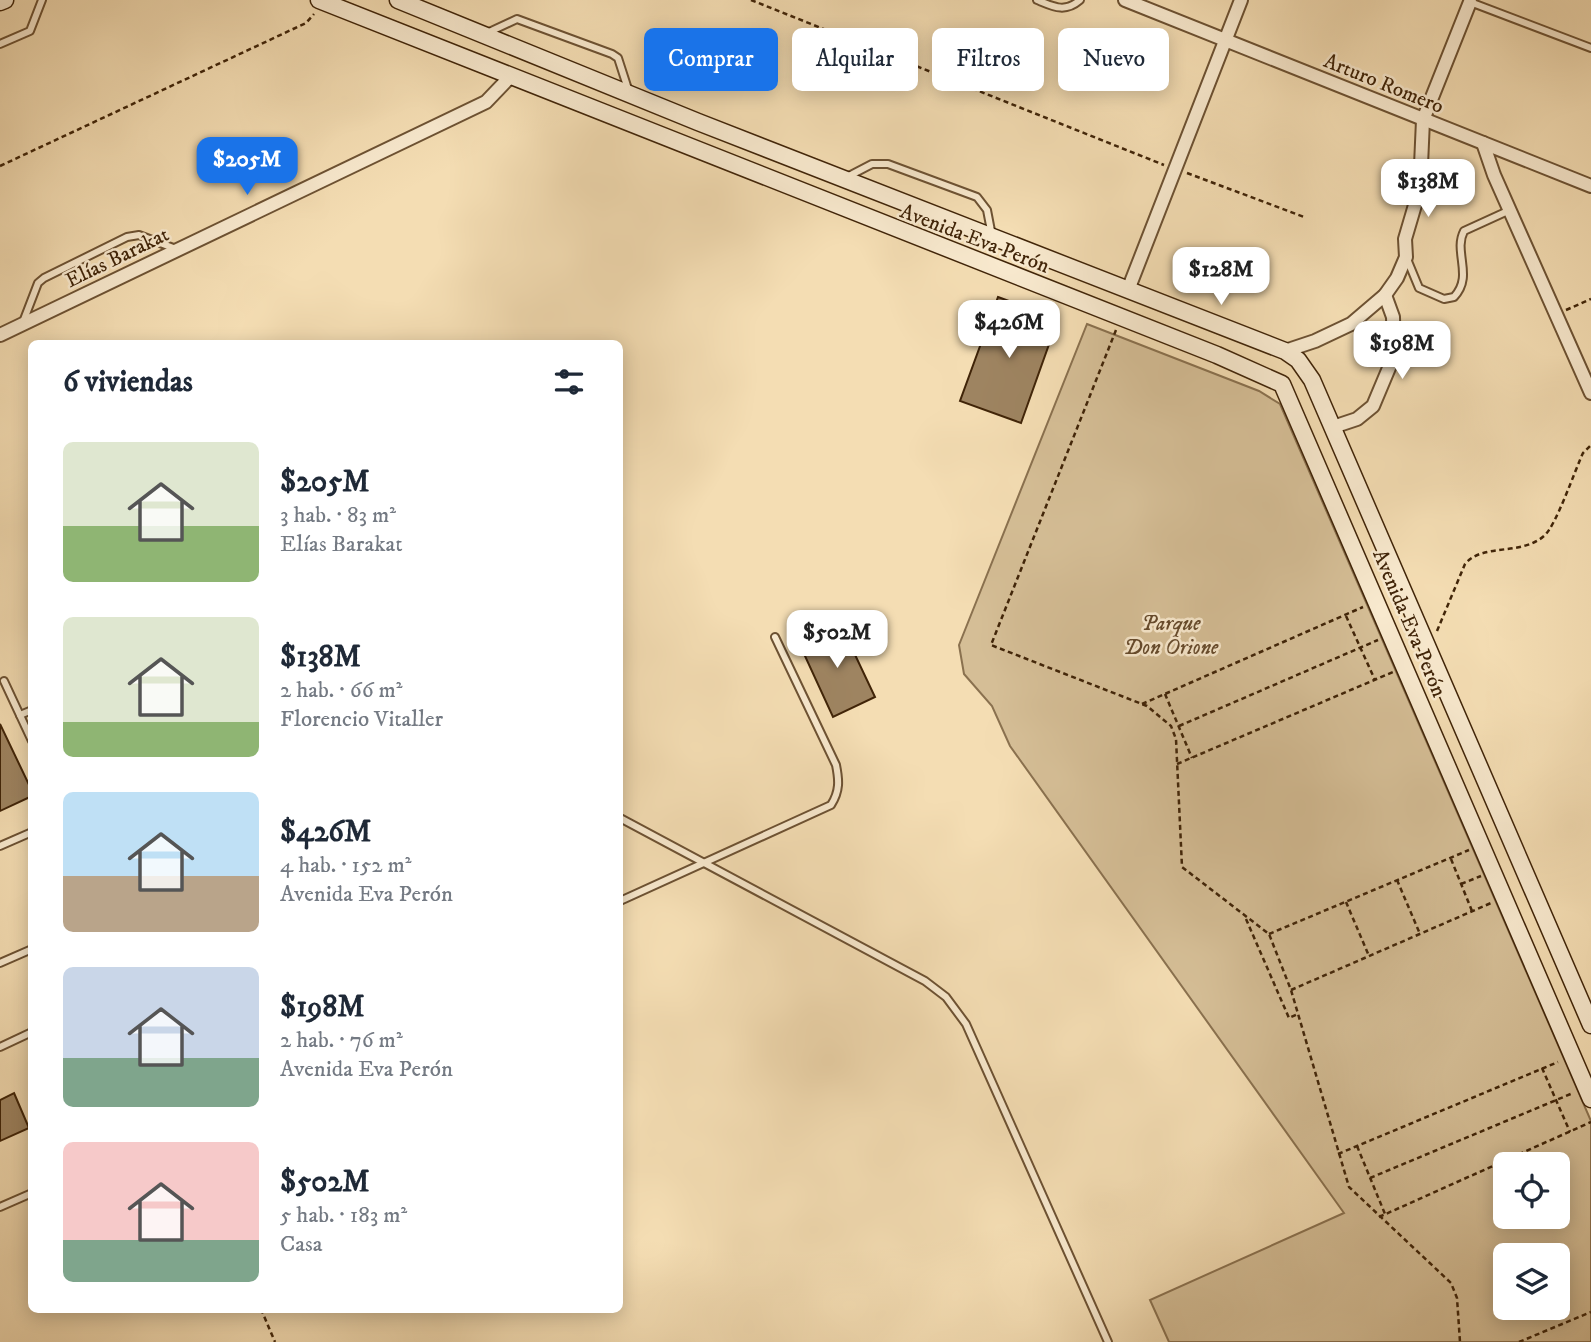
<!DOCTYPE html>
<html lang="es">
<meta charset="utf-8">
<style>
body{margin:0;font-family:"IM FELL DW Pica",serif;background:#f2f2f3;color:#1f2937;height:100vh;display:flex;flex-direction:column;font-size:26px;white-space:nowrap}
*{box-sizing:border-box;margin:0}
p{font-size:23px;color:#747a83}
.icon{flex:none;width:38px;height:38px;fill:none;stroke:currentColor;stroke-width:2;stroke-linecap:round;stroke-linejoin:round}
.map{position:relative;flex:1;overflow:hidden}
.panel{position:absolute;left:28px;top:340px;width:595px;height:973px;display:flex;flex-direction:column;background:#fff;border-radius:10px;box-shadow:0 4px 18px #0003}
.panel>*{flex:none}
.guide{position:absolute;left:644px;top:28px;width:665px;height:63px;display:flex;gap:14px}
.tools{position:absolute;left:1493px;top:1152px;display:grid;gap:14px}
.tools a{display:grid;place-items:center;width:77px;height:77px;border-radius:10px;background:#fff;box-shadow:0 4px 18px #0003;font-size:35px}
.price{position:absolute;translate:-50% -60px;padding:0 16px;border-radius:14px;background:#fff;color:#222;font-size:23px;line-height:46px;filter:drop-shadow(0 2px 4px #0008)}
.price::after{content:'';position:absolute;left:50%;top:42px;width:21px;height:16px;margin-left:-10px;background:inherit;clip-path:polygon(0 0,100% 0,50% 100%)}
.price.on{background:#1a73e8;color:#fff}
ul{padding:0;list-style:none}
li{display:flex;align-items:center;gap:21px;height:175px;padding:0 35px}
li span{display:grid;place-items:center;flex:none;width:196px;height:140px;border-radius:10px;color:#555}
li>.icon{margin-inline-start:auto}
span .icon{width:84px;height:84px;fill:#fffc;stroke-width:1}
li b{font-size:30px}
h2{display:flex;justify-content:space-between;align-items:center;height:84px;padding:0 35px;font-size:30px}
.pill{padding:0 24px;border-radius:10px;background:#fff;box-shadow:0 4px 18px #0003;font-size:24px;line-height:63px}
.pill.on{background:#1a73e8;color:#fff}
.map>svg:first-child{display:block}
.green{fill:#d5be96;stroke:#8a714f;stroke-width:2;fill-rule:evenodd}
.building{fill:#9e8461;stroke:#402408;stroke-width:2}
.lines{fill:none;stroke-linecap:round;stroke-linejoin:round}
.service-casing{stroke:#6d5233;stroke-width:10}
.minor-casing{stroke:#6d5233;stroke-width:16}
.secondary-casing{stroke:#402408;stroke-width:19}
.path{stroke:#402408;stroke-width:2.5;stroke-dasharray:5 3.5;stroke-linecap:butt}
.service{stroke:#f8e9ce;stroke-width:6}
.minor{stroke:#f8e9ce;stroke-width:12}
.secondary{stroke:#f8e9ce;stroke-width:16}
.labels{text-anchor:middle;stroke-width:5;stroke-linejoin:round;paint-order:stroke}
.street-label{font-size:21px;fill:#402408;stroke:#f8e9ce}
.park-label{font-size:21px;font-style:italic;fill:#654a2c;stroke:#f8e9ce}
</style>
<div class="map">
<svg width="1591" height="1342" viewBox="0 0 1591 1342">
<rect width="100%" height="100%" fill="#f4ddb3"/>
<filter id="stains"><feTurbulence type="fractalNoise" baseFrequency=".00286" numOctaves="4"/><feColorMatrix values="0 0 0 0 .2 0 0 0 0 .09 0 0 0 0 .02 0 0 0 .5 -.17"/></filter>
<radialGradient id="worn" r=".72"><stop offset=".6" stop-color="#630" stop-opacity="0"/><stop offset="1" stop-color="#630" stop-opacity=".3"/></radialGradient>
<path class="green" d="M1087,324L1259,391L1280,404L1591,1121V1342H1169L1150,1300L1344,1213L1010,746L992,706L964,674L959,645ZM1505,1164H1558V1216H1505ZM1505,1255H1558V1307H1505Z"/>
<g class="building">
<path d="M998,297L1058,319L1021,423L960,401Z"/>
<path d="M840,623L875,697L833,717L799,643Z"/>
<path d="M0,724L32,791V796L0,811Z"/>
<path d="M14,1093L29,1128L0,1141V1100Z"/>
</g>
<g class="lines">
<defs>
<g id="service">
<path d="M1037,0C1054,7 1065,13 1080,0"/>
<path d="M1470,2L1591,48"/>
<path d="M487,33L517,19L612,54L618,58L628,89"/>
<path d="M0,44L30,31L42,0"/>
<path d="M847,177L872,164H888L977,197L987,210L992,236"/>
<path d="M1407,259L1419,288L1444,299L1454,297C1474,276 1453,252 1464,231L1510,210"/>
<path d="M23,322L38,283L44,278L127,237L139,235L176,249"/>
<path d="M4,681L32,741"/>
<path d="M20,715L32,710"/>
<path d="M620,818L925,981L946,997L966,1024L1108,1342"/>
<path d="M0,846L32,832"/>
<path d="M620,901L831,805C840,791 839,780 836,765L775,637"/>
<path d="M0,963L32,949"/>
<path d="M0,1047L32,1032"/>
<path d="M0,1207L32,1193"/>
</g>
<g id="minor">
<path d="M1125,0L1591,186"/>
<path d="M1483,143L1494,175L1591,393"/>
<path d="M1128,290L1241,0"/>
<path d="M0,335L486,102L509,78"/>
<path d="M1285,351L1315,341L1351,324L1385,295L1397,278L1406,257L1405,239L1420,188L1423,120L1470,2"/>
<path d="M1333,427L1357,419L1373,406L1394,356L1393,317L1385,295"/>
</g>
<g id="secondary">
<path d="M319,0L1217,355L1282,384L1591,1099"/>
<path d="M398,0L698,122L1285,351L1298,360L1312,380L1591,1025"/>
<path d="M0,2L5,0"/>
</g>
</defs>
<use href="#service" class="service-casing"/>
<use href="#minor" class="minor-casing"/>
<use href="#secondary" class="secondary-casing"/>
<g class="path">
<path d="M751,0L1164,165"/>
<path d="M0,166L306,23L314,14"/>
<path d="M1187,173L1304,217"/>
<path d="M1566,310L1591,299"/>
<path d="M1116,330L991,645L1147,706L1171,726L1176,739L1182,867L1269,934L1291,990L1349,1187L1451,1283L1457,1298L1460,1342"/>
<path d="M1346,616L1375,680"/>
<path d="M1437,631L1465,564C1482,543 1521,556 1544,536C1556,526 1575,470 1583,453L1591,445"/>
<path d="M1165,694L1192,758"/>
<path d="M1142,704L1363,607"/>
<path d="M1179,726L1378,640"/>
<path d="M1177,764L1393,672"/>
<path d="M1451,859L1472,911"/>
<path d="M1397,880L1420,934"/>
<path d="M1461,884L1481,876"/>
<path d="M1346,902L1369,956"/>
<path d="M1246,919L1289,1018L1298,1014"/>
<path d="M1269,934L1469,850"/>
<path d="M1291,990L1491,903"/>
<path d="M1542,1068L1570,1132"/>
<path d="M1357,1146L1385,1214"/>
<path d="M1338,1154L1558,1062"/>
<path d="M1370,1178L1573,1093"/>
<path d="M1379,1217L1591,1122"/>
<path d="M261,1309L275,1342"/>
<path d="M1519,1342L1591,1312"/>
</g>
<use href="#service" class="service"/>
<use href="#minor" class="minor"/>
<use href="#secondary" class="secondary"/>
</g>
<g class="labels">
<g class="street-label">
<text transform="translate(1384 83) rotate(22)" y="7">Arturo Romero</text>
<text transform="translate(975 238) rotate(21)" y="7">Avenida Eva Perón</text>
<text transform="translate(117 257) rotate(-26)" y="7">Elías Barakat</text>
<text transform="translate(1410 623) rotate(67)" y="7">Avenida Eva Perón</text>
</g>
<g class="park-label">
<text x="1171" y="630">Parque<tspan x="1171" dy="24">Don Orione</tspan></text>
</g>
</g>
<rect width="100%" height="100%" filter="url(#stains)"/>
<rect width="100%" height="100%" fill="url(#worn)"/>
</svg>
<div class="tools">
<a><svg class="icon" aria-label="locate" viewBox="0 0 24 24"><circle cx="12" cy="12" r="6"/><path d="M12 2v4M12 18v4M2 12h4M18 12h4"/></svg></a>
<a><svg class="icon" aria-label="layers" viewBox="0 0 24 24"><path d="M12 4l9 5-9 5-9-5zM3 14l9 5 9-5"/></svg></a>
</div>
<b class="price on" style="left:247px;top:197px">$205M</b>
<b class="price" style="left:1428px;top:219px">$138M</b>
<b class="price" style="left:1221px;top:307px">$128M</b>
<b class="price" style="left:1009px;top:360px">$426M</b>
<b class="price" style="left:1402px;top:381px">$198M</b>
<b class="price" style="left:837px;top:670px">$502M</b>
<div class="guide">
<a class="pill on">Comprar</a>
<a class="pill">Alquilar</a>
<a class="pill">Filtros</a>
<a class="pill">Nuevo</a>
</div>
<section class="panel">
<h2>6 viviendas<svg class="icon" aria-label="filters" viewBox="0 0 24 24"><path d="M4 7h16M4 17h16"/><circle cx="9" cy="7" r="2"/><circle cx="15" cy="17" r="2"/></svg></h2>
<ul>
<li><span style="background:linear-gradient(#dfe7d0 60%,#8fb573 0)"><svg class="icon" aria-label="home" viewBox="0 0 24 24"><path d="M3 11l9-7 9 7M6 9v11h12V9"/></svg></span><div><b>$205M</b><p>3 hab. · 83 m²</p><p>Elías Barakat</p></div></li>
<li><span style="background:linear-gradient(#dfe7d0 75%,#8fb573 0)"><svg class="icon" aria-label="home" viewBox="0 0 24 24"><path d="M3 11l9-7 9 7M6 9v11h12V9"/></svg></span><div><b>$138M</b><p>2 hab. · 66 m²</p><p>Florencio Vitaller</p></div></li>
<li><span style="background:linear-gradient(#bfe0f5 60%,#b9a48a 0)"><svg class="icon" aria-label="home" viewBox="0 0 24 24"><path d="M3 11l9-7 9 7M6 9v11h12V9"/></svg></span><div><b>$426M</b><p>4 hab. · 152 m²</p><p>Avenida Eva Perón</p></div></li>
<li><span style="background:linear-gradient(#c9d6e8 65%,#7fa58c 0)"><svg class="icon" aria-label="home" viewBox="0 0 24 24"><path d="M3 11l9-7 9 7M6 9v11h12V9"/></svg></span><div><b>$198M</b><p>2 hab. · 76 m²</p><p>Avenida Eva Perón</p></div></li>
<li><span style="background:linear-gradient(#f6c9c9 70%,#7fa58c 0)"><svg class="icon" aria-label="home" viewBox="0 0 24 24"><path d="M3 11l9-7 9 7M6 9v11h12V9"/></svg></span><div><b>$502M</b><p>5 hab. · 183 m²</p><p>Casa</p></div></li>
</ul>
</section>
</div>
